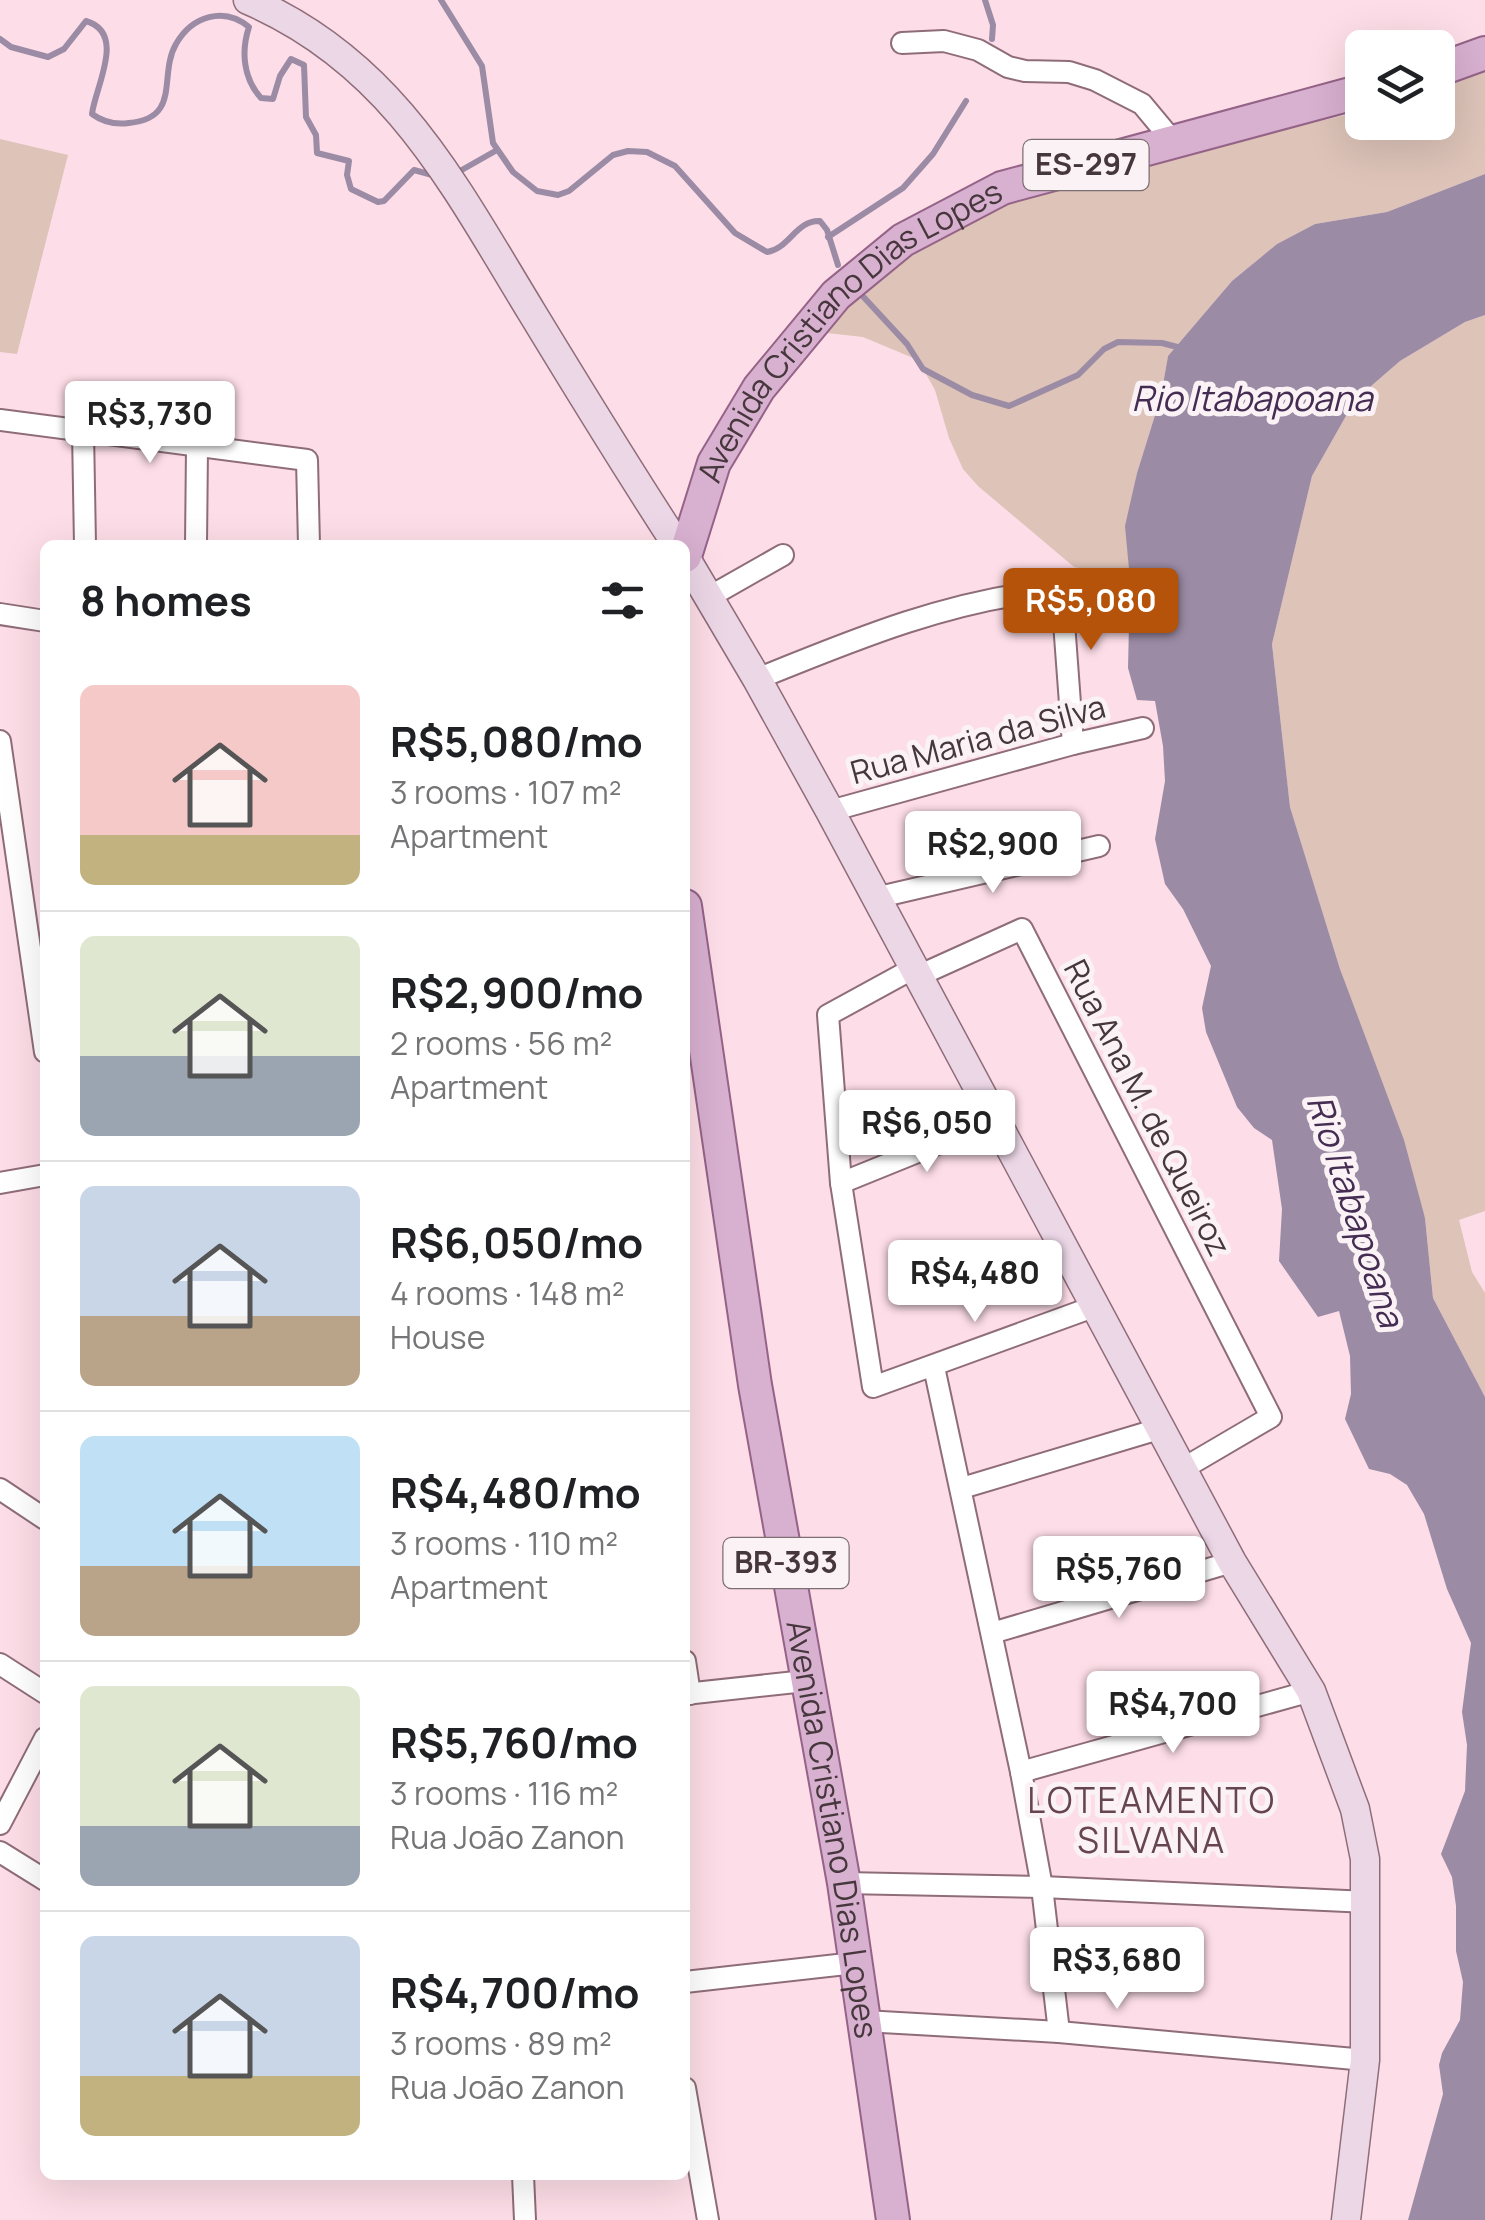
<!DOCTYPE html>
<meta charset="utf-8">
<style>
body{margin:0;font-family:Manrope,sans-serif;background:#f6f6f6;color:#202124;height:100vh;display:flex;flex-direction:column;font-size:38px;white-space:nowrap}
*{box-sizing:border-box;margin:0}
p{font-size:32px;color:#757577}
.icon{flex:none;width:55px;height:55px;fill:none;stroke:currentColor;stroke-width:2;stroke-linecap:round;stroke-linejoin:round}
.map{position:relative;flex:1;overflow:hidden}
.side{position:absolute;left:40px;top:540px;width:650px;height:1640px;display:flex;flex-direction:column;background:#fff;border-radius:15px;box-shadow:0 10px 40px #0002}
.side>*{flex:none}
.controls{position:absolute;left:1345px;top:30px;display:grid;gap:20px}
.controls a{display:grid;place-items:center;width:110px;height:110px;border-radius:15px;background:#fff;box-shadow:0 10px 40px #0002;font-size:50px}
.price{position:absolute;translate:-50% -85px;padding:0 22px;border-radius:10px;background:#fff;color:#222;font-size:32px;line-height:65px;filter:drop-shadow(0 2px 5px #0008)}
.price::after{content:'';position:absolute;left:50%;top:60px;width:30px;height:22px;margin-left:-15px;background:inherit;clip-path:polygon(0 0,100% 0,50% 100%)}
.price.current{background:#b45309;color:#fff}
ul{padding:0;list-style:none}
li{display:flex;align-items:center;gap:30px;height:250px;padding:0 40px}
li+li{border-top:2px solid #e0e0e0}
li span{display:grid;place-items:center;flex:none;width:280px;height:200px;border-radius:15px;color:#555}
li>.icon{margin-inline-start:auto}
span .icon{width:120px;height:120px;fill:#fffc;stroke-width:1}
li b{font-size:42px}
h2{display:flex;justify-content:space-between;align-items:center;height:120px;padding:0 40px;font-size:42px}
.map>svg:first-child{display:block}
.green{fill:#ddc3b8}
.water{fill:#9b8ba5}
.lines{fill:none;stroke-linecap:round;stroke-linejoin:round}
.stream{stroke:#9b8ba5;stroke-width:6}
.street-casing{stroke:#8f6d78;stroke-width:24}
.secondary-casing{stroke:#8f6d78;stroke-width:31}
.primary-casing{stroke:#946387;stroke-width:36}
.street{stroke:#fff;stroke-width:20}
.secondary{stroke:#ecd7e7;stroke-width:28}
.primary{stroke:#d8b0d0;stroke-width:32}
.labels{text-anchor:middle;stroke-width:10;stroke-linejoin:round;paint-order:stroke}
.shield{fill:#faf2f4;stroke:#7c6f73;stroke-width:2.5}
.shield-label{font-size:30px;font-weight:bold;fill:#46373c}
.street-label{font-size:32px;fill:#46373c;stroke:#faf2f4}
.water-label{font-size:35px;font-style:italic;fill:#442c53;stroke:#faf2f4}
.neighbourhood-label{font-size:35px;letter-spacing:2.5px;fill:#664550;stroke:#faf2f4}
</style>
<div class="map">
<svg width="1485" height="2220" viewBox="0 0 1485 2220">
<rect width="100%" height="100%" fill="#fddde7"/>
<g class="green">
<path d="M1485,69V174L1387,212L1315,224L1277,244L1232,281L1168,356L1161,396L1137,473L1126,526L1130,580L1074,567L978,486L963,469L949,438L935,390L918,360L863,337L809,331L831,307L974,210L1165,158L1362,111V122H1438V85Z"/>
<path d="M0,139L68,155L17,354L0,352Z"/>
<path d="M1485,315V1211L1459,1220L1472,1272L1485,1293V1397L1433,1298L1425,1218L1340,969L1290,807L1272,644L1312,476L1355,400L1400,361L1465,322Z"/>
</g>
<path class="water" d="M1485,174V315L1465,322L1400,361L1355,400L1312,476L1272,644L1290,807L1340,969L1404,1140L1425,1218L1433,1298L1485,1397V2220H1408L1443,2094L1439,2065L1442,2053L1460,2020L1463,1982L1456,1951V1906L1452,1877L1441,1854L1465,1791L1467,1745L1462,1712L1471,1643L1447,1589L1424,1514L1407,1485L1390,1474L1369,1469L1345,1419L1351,1394L1350,1356L1339,1311L1318,1317L1279,1261L1282,1209L1272,1140L1254,1128L1237,1107L1206,1032L1202,1008L1211,966L1183,909L1165,884L1155,839L1165,781L1163,746L1155,701L1137,700L1128,668L1130,580L1125,526L1137,473L1161,396L1168,356L1232,281L1277,244L1315,224L1387,212Z"/>
<g class="lines">
<g class="stream">
<path d="M441,0L482,66L493,143L513,172L537,191L558,195L569,191L613,155L628,151L647,152L675,166L735,233L767,252C789,249 796,220 820,221L827,230L838,265"/>
<path d="M985,0L993,25L992,39"/>
<path d="M0,39L11,47L48,57L64,49L86,21C127,33 95,87 92,114C103,122 115,125 129,123C182,118 158,75 176,44C192,16 224,6 249,27C241,51 243,78 261,98L273,99L280,76L291,59L304,65L306,117L316,135L317,153L349,161L347,175L351,189L378,202L384,201L414,170L436,176"/>
<path d="M460,171L497,150"/>
<path d="M828,237L903,188L933,154L966,101"/>
<path d="M858,291L907,344L923,369L972,395L1009,406L1078,375L1104,349L1118,342L1162,343L1185,349"/>
</g>
<defs>
<g id="street">
<path d="M902,43L944,41L978,50L1008,67L1025,71L1069,72L1095,80L1142,104L1172,140"/>
<path d="M0,420L307,460L309,545"/>
<path d="M83,431L85,545"/>
<path d="M196,545L197,448"/>
<path d="M709,597L783,555"/>
<path d="M0,614L45,621"/>
<path d="M757,679C853,640 949,600 1053,590L1061,597L1063,609L1073,744"/>
<path d="M0,741L45,1052"/>
<path d="M830,811L1073,744L1143,728"/>
<path d="M875,898L1099,846"/>
<path d="M914,968L828,1015L841,1183L873,1387L1093,1307"/>
<path d="M918,976L1022,929L1271,1417L1184,1468"/>
<path d="M0,1183L45,1175"/>
<path d="M841,1183L994,1121"/>
<path d="M934,1367L1021,1772L1042,1887L1059,2032"/>
<path d="M962,1488L1162,1428"/>
<path d="M0,1489L45,1519"/>
<path d="M992,1633L1232,1562"/>
<path d="M685,1661L690,1694"/>
<path d="M0,1664L45,1693"/>
<path d="M685,1694L805,1681"/>
<path d="M1021,1772L1311,1691"/>
<path d="M0,1824L45,1738"/>
<path d="M0,1852L45,1880"/>
<path d="M844,1883L1042,1887L1368,1902"/>
<path d="M685,1982L855,1963"/>
<path d="M864,2021L1059,2032L1365,2060"/>
<path d="M685,2088L708,2220"/>
<path d="M523,2175L525,2220"/>
</g>
<g id="secondary">
<path d="M248,0C393,62 454,185 531,311C579,390 627,468 677,545"/>
<path d="M685,557L757,679L830,811L1232,1562L1311,1691L1355,1809L1365,1859V2060L1346,2220"/>
</g>
<g id="primary">
<path d="M1438,70L1485,53"/>
<path id="s1" d="M685,556L714,463L759,388L836,295L903,240L1002,188L1362,91"/>
<path id="s2" d="M685,906L755,1385L844,1883L893,2220"/>
</g>
</defs>
<use href="#street" class="street-casing"/>
<use href="#secondary" class="secondary-casing"/>
<use href="#primary" class="primary-casing"/>
<use href="#street" class="street"/>
<use href="#secondary" class="secondary"/>
<use href="#primary" class="primary"/>
</g>
<g class="labels">
<g class="shield">
<rect x="1023.5" y="140" width="125" height="50" rx="8"/>
<rect x="723.5" y="1538" width="125" height="50" rx="8"/>
</g>
<g class="shield-label">
<text x="1086" y="175">ES-297</text>
<text x="786" y="1573">BR-393</text>
</g>
<g class="street-label">
<text dy="11" stroke="none"><textPath href="#s1" startOffset="290">Avenida Cristiano Dias Lopes</textPath></text>
<text transform="translate(978 740) rotate(-15)" y="11">Rua Maria da Silva</text>
<text transform="translate(1147 1108) rotate(63)" y="11">Rua Ana M. de Queiroz</text>
<text dy="11" stroke="none"><textPath href="#s2" startOffset="935">Avenida Cristiano Dias Lopes</textPath></text>
</g>
<g class="water-label">
<text x="1252" y="411">Rio Itabapoana</text>
<text transform="translate(1355 1211) rotate(72)" y="12">Rio Itabapoana</text>
</g>
<g class="neighbourhood-label">
<text x="1152" y="1813">LOTEAMENTO<tspan x="1152" dy="40">SILVANA</tspan></text>
</g>
</g>
</svg>
<div class="controls">
<a><svg class="icon" aria-label="layers" viewBox="0 0 24 24"><path d="M12 4l9 5-9 5-9-5zM3 14l9 5 9-5"/></svg></a>
</div>
<b class="price" style="left:150px;top:466px">R$3,730</b>
<b class="price current" style="left:1091px;top:653px">R$5,080</b>
<b class="price" style="left:993px;top:896px">R$2,900</b>
<b class="price" style="left:927px;top:1175px">R$6,050</b>
<b class="price" style="left:975px;top:1325px">R$4,480</b>
<b class="price" style="left:1119px;top:1621px">R$5,760</b>
<b class="price" style="left:1173px;top:1756px">R$4,700</b>
<b class="price" style="left:1117px;top:2012px">R$3,680</b>
<section class="side">
<h2>8 homes<svg class="icon" aria-label="filters" viewBox="0 0 24 24"><path d="M4 7h16M4 17h16"/><circle cx="9" cy="7" r="2"/><circle cx="15" cy="17" r="2"/></svg></h2>
<ul>
<li><span style="background:linear-gradient(#f6c9c9 75%,#c2b280 0)"><svg class="icon" aria-label="home" viewBox="0 0 24 24"><path d="M3 11l9-7 9 7M6 9v11h12V9"/></svg></span><div><b>R$5,080/mo</b><p>3 rooms · 107 m²</p><p>Apartment</p></div></li>
<li><span style="background:linear-gradient(#dfe7d0 60%,#9aa5b1 0)"><svg class="icon" aria-label="home" viewBox="0 0 24 24"><path d="M3 11l9-7 9 7M6 9v11h12V9"/></svg></span><div><b>R$2,900/mo</b><p>2 rooms · 56 m²</p><p>Apartment</p></div></li>
<li><span style="background:linear-gradient(#c9d6e8 65%,#b9a48a 0)"><svg class="icon" aria-label="home" viewBox="0 0 24 24"><path d="M3 11l9-7 9 7M6 9v11h12V9"/></svg></span><div><b>R$6,050/mo</b><p>4 rooms · 148 m²</p><p>House</p></div></li>
<li><span style="background:linear-gradient(#bfe0f5 65%,#b9a48a 0)"><svg class="icon" aria-label="home" viewBox="0 0 24 24"><path d="M3 11l9-7 9 7M6 9v11h12V9"/></svg></span><div><b>R$4,480/mo</b><p>3 rooms · 110 m²</p><p>Apartment</p></div></li>
<li><span style="background:linear-gradient(#dfe7d0 70%,#9aa5b1 0)"><svg class="icon" aria-label="home" viewBox="0 0 24 24"><path d="M3 11l9-7 9 7M6 9v11h12V9"/></svg></span><div><b>R$5,760/mo</b><p>3 rooms · 116 m²</p><p>Rua João Zanon</p></div></li>
<li><span style="background:linear-gradient(#c9d6e8 70%,#c2b280 0)"><svg class="icon" aria-label="home" viewBox="0 0 24 24"><path d="M3 11l9-7 9 7M6 9v11h12V9"/></svg></span><div><b>R$4,700/mo</b><p>3 rooms · 89 m²</p><p>Rua João Zanon</p></div></li>
</ul>
</section>
</div>
